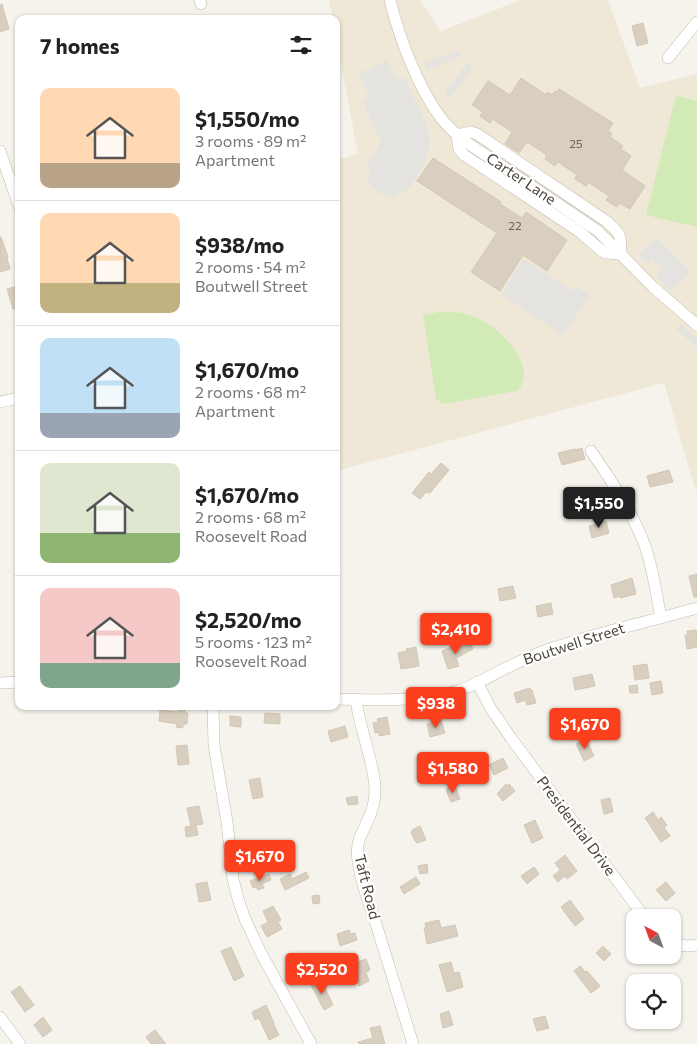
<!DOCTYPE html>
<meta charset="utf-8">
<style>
body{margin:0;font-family:Commissioner,sans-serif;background:#f6f6f6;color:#222;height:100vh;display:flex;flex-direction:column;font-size:19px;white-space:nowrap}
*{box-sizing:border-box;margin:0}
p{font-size:16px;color:#767676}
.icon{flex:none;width:28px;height:28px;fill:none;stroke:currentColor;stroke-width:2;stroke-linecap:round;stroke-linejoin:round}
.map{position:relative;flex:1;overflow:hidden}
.details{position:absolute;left:15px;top:15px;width:325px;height:695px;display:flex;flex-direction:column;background:#fff;border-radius:10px;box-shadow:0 1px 4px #0004}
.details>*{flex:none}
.needle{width:32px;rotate:319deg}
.fabs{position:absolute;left:626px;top:909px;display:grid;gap:10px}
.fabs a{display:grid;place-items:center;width:55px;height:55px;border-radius:10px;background:#fff;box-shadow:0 1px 4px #0004;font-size:25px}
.price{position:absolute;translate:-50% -42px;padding:0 11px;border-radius:5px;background:#fc3f1d;color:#fff;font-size:16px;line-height:32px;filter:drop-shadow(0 1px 2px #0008)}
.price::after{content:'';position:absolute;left:50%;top:30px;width:15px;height:11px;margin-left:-8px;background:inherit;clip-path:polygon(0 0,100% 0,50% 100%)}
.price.selected{background:#222;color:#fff}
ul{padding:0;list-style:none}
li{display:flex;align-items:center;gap:15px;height:125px;padding:0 25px}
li+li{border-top:1px solid #e0e0e0}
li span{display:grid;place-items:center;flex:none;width:140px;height:100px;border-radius:10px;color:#555}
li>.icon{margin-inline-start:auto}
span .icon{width:60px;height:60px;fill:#fffc;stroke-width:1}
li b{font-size:21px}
h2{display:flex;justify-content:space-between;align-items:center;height:60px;padding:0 25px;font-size:21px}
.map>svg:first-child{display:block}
.education{fill:#efe8d6}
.green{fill:#d2eab5}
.parking{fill:#e5e3e0}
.building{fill:#d8cfc1;stroke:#d3c7b4}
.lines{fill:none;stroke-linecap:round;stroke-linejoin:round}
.minor-casing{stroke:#c2bbae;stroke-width:12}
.minor{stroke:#fff;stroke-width:11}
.labels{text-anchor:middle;stroke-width:4.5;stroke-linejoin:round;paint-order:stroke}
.number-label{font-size:12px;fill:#6e675b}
.street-label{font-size:15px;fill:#4b4439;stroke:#fff}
</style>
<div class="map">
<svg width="697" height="1044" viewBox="0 0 697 1044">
<rect width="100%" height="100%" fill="#f6f3ec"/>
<path class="education" d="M329,0H420L441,31L521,0H608L640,88L697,74V495L664,383L336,471V160L358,154L336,37V19H333Z"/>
<g class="green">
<path d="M676,95L697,101V227L646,215Z"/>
<path d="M439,312C454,311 468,313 481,320C501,329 540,369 517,391L443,404L436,399L423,315Z"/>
</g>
<g class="parking">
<path d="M458,50L460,57L427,70L424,63Z"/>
<path d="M387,60L397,79L404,77L423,116L429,132V148L427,157L425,163L406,193L400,189L394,198L380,193L372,186L368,181L370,169L366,166L378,148L380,140L362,100L369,96L358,74Z"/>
<path d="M467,62L473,67L458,89L449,98L444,93L451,85Z"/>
<path d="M657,238L690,272L670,291L656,275L662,269L652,259L647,264L639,255Z"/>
<path d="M524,259L573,291L576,286L590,295L563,335L501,294Z"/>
<path d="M681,324L697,338V348L676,329Z"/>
</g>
<g class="building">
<path d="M2,4L9,29L0,32V5Z"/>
<path d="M643,23L648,43L637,46L632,26Z"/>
<path d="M521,78L546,95L548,92L552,95L555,91L557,92L559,89L613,123L608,131L612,134L610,137L623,146L621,149L631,156L622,170L645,186L630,209L619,203L617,207L606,200L609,196L588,182L586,186L575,179L577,175L558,162L555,166L545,159L547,155L527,142L519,153L505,144L512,132L493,119L490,123L480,116L483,112L472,105L488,81L510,95Z"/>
<path d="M433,158L501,202L500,204L522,218L526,212L567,240L547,271L523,255L500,291L471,272L497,233L417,181Z"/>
<path d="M0,237H1L8,257L7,258L10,269L0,272Z"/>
<path d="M17,286L19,290V307L13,309L7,289Z"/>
<path d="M582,448L585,459L562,465L558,453L575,449V450Z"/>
<path d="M441,463L449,470L430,493L428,492L427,493L426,492L420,499L412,493L429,472L431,474Z"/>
<path d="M669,470L673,482L650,487L647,476Z"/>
<path d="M606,521L609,533L592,538L589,526Z"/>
<path d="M697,574V597H694L689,576Z"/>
<path d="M632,578L636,594L620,598V596L614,598L611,585Z"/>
<path d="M513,586L516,598L500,601L498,589Z"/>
<path d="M551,603L553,614L538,617L536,606Z"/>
<path d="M696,630L697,633V647L687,649L685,635H688L687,631Z"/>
<path d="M469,641L473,649L456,658L459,666L448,669L442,651L452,647L453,650Z"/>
<path d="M416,647L419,666L401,669L398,653L407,651L406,649Z"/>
<path d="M647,664L649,678L635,680L633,666Z"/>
<path d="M592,674L595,686L575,690L573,678Z"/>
<path d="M661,681L663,693L652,695L650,683Z"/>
<path d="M637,685L638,693H630L629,686Z"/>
<path d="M530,688V690H532L536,703L527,705L525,700L517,703L514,693Z"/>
<path d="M179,706H185V713H188L187,724H183V728L176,727L177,724L159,721L160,710L178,712Z"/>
<path d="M265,713L280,714V724L264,723Z"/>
<path d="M230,716L241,717V727L230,726Z"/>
<path d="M387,717L390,734L379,736V732L375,733L373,723L378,722L377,719Z"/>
<path d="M441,720L445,733L430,737L427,724Z"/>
<path d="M345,726L348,737L331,742L328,731Z"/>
<path d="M586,739L594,756L584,761L576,744Z"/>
<path d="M187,745L189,764L178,765L176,746Z"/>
<path d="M503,758L508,768L494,775L489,765Z"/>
<path d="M260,778L263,797L253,799L249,780Z"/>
<path d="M506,784L507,786L509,784L515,791L503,801L497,794Z"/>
<path d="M455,786L460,799L451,802L446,790H447V788Z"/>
<path d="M357,796L358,804L348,805L346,798Z"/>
<path d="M610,798L613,812L604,814L601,800Z"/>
<path d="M199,806L203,824L196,825L198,835L186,837L185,827L191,826L187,808Z"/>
<path d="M653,812L658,820L661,817L667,825L664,827L670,836L661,842L645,818Z"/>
<path d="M535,820L543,838L532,843L524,825Z"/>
<path d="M420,826L426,840L417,843L416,841H415L411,832L412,831V830Z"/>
<path d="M565,855L577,871L567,879L565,876L558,882L553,876L560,870L555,863Z"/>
<path d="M427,864L428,873L420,874L418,866Z"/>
<path d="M534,867L539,874L527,884L521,876Z"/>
<path d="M306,872L309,878L285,890L280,879L290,874L292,879Z"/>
<path d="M269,874L271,880L262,884L264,888L258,890L256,887L253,888L250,881Z"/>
<path d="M416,877L420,884L404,894L400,887Z"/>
<path d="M207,882L211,900L199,902L196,884Z"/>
<path d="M666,882L675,893L666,901L656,890Z"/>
<path d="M319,895L320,903L313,904L312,896Z"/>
<path d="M570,900L584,919L575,926L561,907Z"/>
<path d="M273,906L281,920L278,922L282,929L267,937L261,926L268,922L263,911Z"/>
<path d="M439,920L441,928L455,925L458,936L427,944L424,928H426L425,923Z"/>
<path d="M349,930L351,934L355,933L357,940L340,946L337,934Z"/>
<path d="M603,946L611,954L604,961L596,953Z"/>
<path d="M231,947L244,976L234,981L221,951Z"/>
<path d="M366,959L370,970L366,972L369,981L359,986L350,965Z"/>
<path d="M451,962L454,973L459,972L463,987L447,992L439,965Z"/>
<path d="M580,966L585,972L587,971L600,986L591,993L574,971Z"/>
<path d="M321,980L333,1005L324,1010L311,985Z"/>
<path d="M20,986L34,1005L25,1012L11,992Z"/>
<path d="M266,1005L274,1023H273L279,1035L269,1040L259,1018L255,1020L252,1012Z"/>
<path d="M449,1011L453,1025L443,1028L440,1014Z"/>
<path d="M545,1016L549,1028L537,1031L533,1019Z"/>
<path d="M43,1017L52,1030L43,1037L34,1025Z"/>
<path d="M380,1026L385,1044H359L358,1042L373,1038L370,1028Z"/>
<path d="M155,1030L166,1044H151L146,1037Z"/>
</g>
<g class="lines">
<defs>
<g id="minor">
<path d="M200,0L201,4"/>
<path d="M390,0C399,37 418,88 441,118C448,127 457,135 466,142L598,231L653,287L697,325"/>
<path d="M668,58L697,22"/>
<path d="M471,132L477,134L606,221C621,234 621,234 621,254L606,253L602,251L580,232L464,155L459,149L457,135Z"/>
<path d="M0,151L19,206"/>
<path d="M0,402L19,398"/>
<path d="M591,451C611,480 631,510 644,543C653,567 656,593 661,618"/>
<path d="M477,682L491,709L511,738L645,918"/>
<path d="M0,683L19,682"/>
<path d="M336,699C376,700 419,702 457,691C471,687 485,679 498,672C514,664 530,656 547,650C596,633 647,622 697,608"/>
<path d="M356,699C359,729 374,759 375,789C375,798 374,806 370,815C363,834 355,838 358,861C361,884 370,906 377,927C389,966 401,1005 413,1044"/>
<path d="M213,706L214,745L227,822L233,879L238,899L245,919L261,953L311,1044"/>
<path d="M672,944L687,946L697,945"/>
<path d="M0,1017L20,1044"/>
</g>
</defs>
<use href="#minor" class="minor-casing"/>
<use href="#minor" class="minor"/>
</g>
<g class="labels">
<g class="number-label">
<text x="576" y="148">25</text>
<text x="515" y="230">22</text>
</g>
<g class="street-label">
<text transform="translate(521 179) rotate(34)" y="5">Carter Lane</text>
<text transform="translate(574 644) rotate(-18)" y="5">Boutwell Street</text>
<text transform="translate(576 826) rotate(53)" y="5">Presidential Drive</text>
<text transform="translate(367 887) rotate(76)" y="5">Taft Road</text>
</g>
</g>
</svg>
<div class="fabs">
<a><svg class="needle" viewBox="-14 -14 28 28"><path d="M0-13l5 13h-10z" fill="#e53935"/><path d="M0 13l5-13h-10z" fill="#767676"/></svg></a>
<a><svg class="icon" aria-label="locate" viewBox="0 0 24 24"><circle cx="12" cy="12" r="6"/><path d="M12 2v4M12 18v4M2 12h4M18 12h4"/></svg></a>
</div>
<b class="price selected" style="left:599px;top:529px">$1,550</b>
<b class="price" style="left:456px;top:655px">$2,410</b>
<b class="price" style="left:436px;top:729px">$938</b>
<b class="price" style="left:585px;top:750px">$1,670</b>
<b class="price" style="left:453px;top:794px">$1,580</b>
<b class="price" style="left:260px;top:882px">$1,670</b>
<b class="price" style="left:322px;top:995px">$2,520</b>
<section class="details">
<h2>7 homes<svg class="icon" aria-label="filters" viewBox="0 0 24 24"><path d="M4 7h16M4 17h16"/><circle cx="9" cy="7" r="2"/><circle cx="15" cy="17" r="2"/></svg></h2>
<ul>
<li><span style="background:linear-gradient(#ffd9b3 75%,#b9a48a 0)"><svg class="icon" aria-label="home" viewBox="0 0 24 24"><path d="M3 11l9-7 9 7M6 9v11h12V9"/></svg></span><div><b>$1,550/mo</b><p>3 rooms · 89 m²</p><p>Apartment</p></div></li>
<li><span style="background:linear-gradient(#ffd9b3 70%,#c2b280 0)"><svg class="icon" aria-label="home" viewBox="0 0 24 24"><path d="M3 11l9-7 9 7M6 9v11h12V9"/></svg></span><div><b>$938/mo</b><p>2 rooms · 54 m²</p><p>Boutwell Street</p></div></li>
<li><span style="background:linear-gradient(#bfe0f5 75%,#9aa5b1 0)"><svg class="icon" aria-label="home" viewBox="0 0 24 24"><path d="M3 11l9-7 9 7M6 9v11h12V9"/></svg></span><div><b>$1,670/mo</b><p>2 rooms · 68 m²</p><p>Apartment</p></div></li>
<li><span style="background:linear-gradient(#dfe7d0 70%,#8fb573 0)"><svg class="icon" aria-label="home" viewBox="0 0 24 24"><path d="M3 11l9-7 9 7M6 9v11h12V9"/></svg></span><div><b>$1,670/mo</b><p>2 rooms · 68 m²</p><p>Roosevelt Road</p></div></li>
<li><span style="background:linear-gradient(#f6c9c9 75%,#7fa58c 0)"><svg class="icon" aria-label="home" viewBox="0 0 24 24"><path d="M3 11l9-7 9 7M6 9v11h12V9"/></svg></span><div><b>$2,520/mo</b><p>5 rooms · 123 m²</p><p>Roosevelt Road</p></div></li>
</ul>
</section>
</div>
